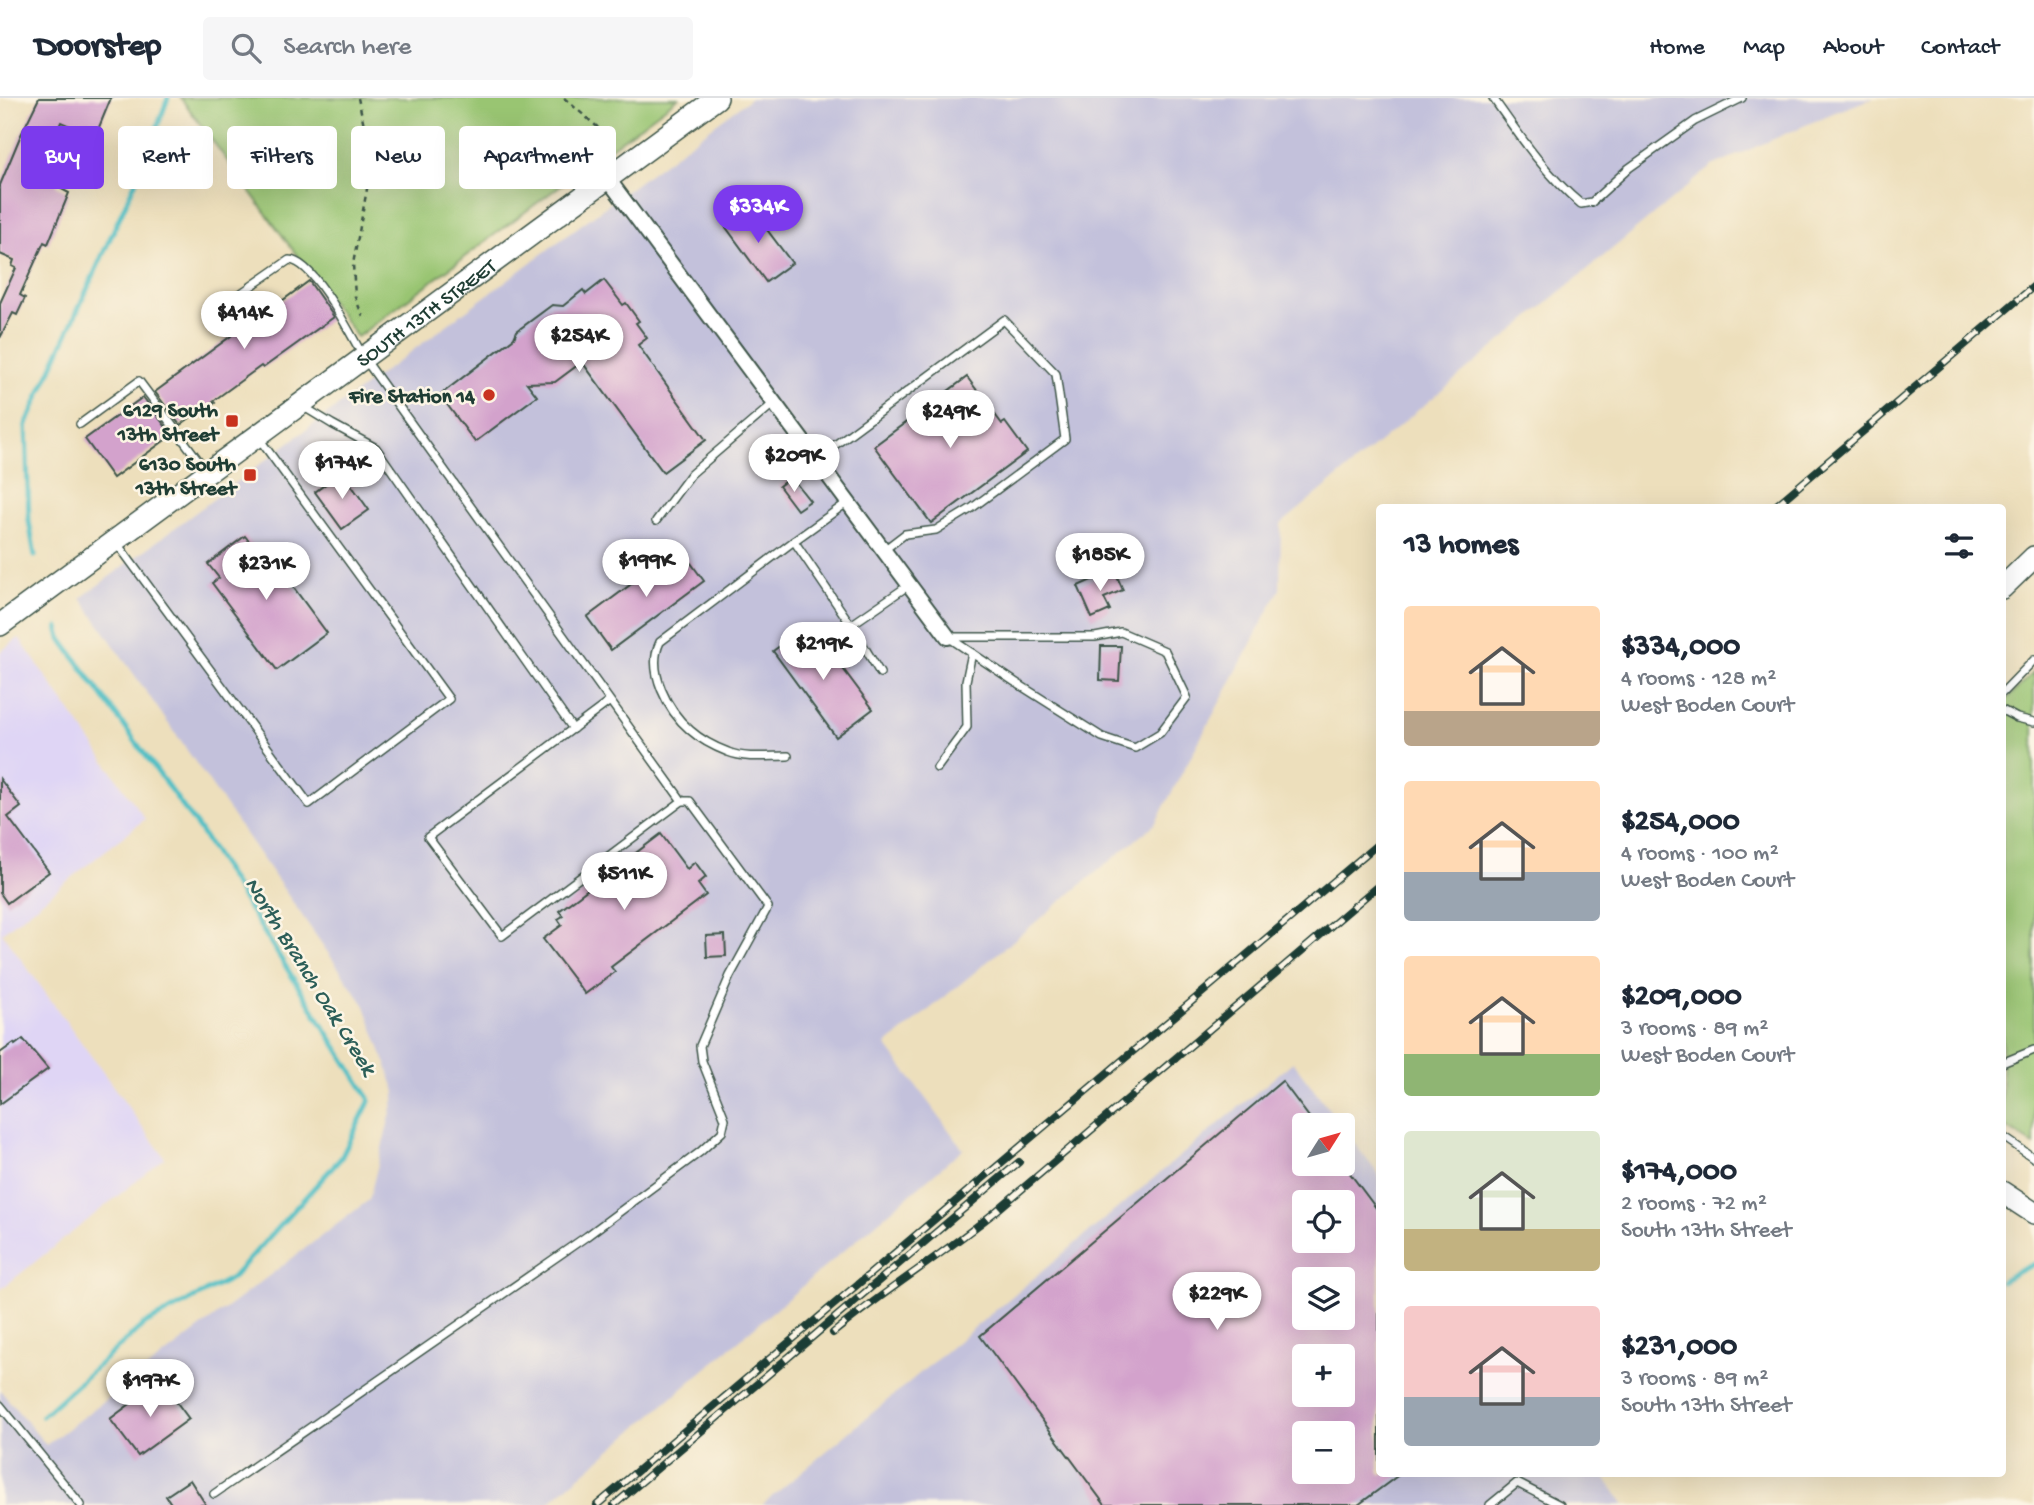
<!DOCTYPE html>
<meta charset="utf-8">
<style>
body{margin:0;font-family:"Gochi Hand",sans-serif;background:#f6f6f7;color:#1f2937;height:100vh;display:flex;flex-direction:column;font-size:26px;white-space:nowrap}
*{box-sizing:border-box;margin:0}
p{font-size:23px;color:#747a83}
.icon{flex:none;width:38px;height:38px;fill:none;stroke:currentColor;stroke-width:2;stroke-linecap:round;stroke-linejoin:round}
.map{position:relative;flex:1;overflow:hidden}
.drawer{position:absolute;left:1376px;top:406px;width:630px;height:973px;display:flex;flex-direction:column;background:#fff;border-radius:7px;box-shadow:0 7px 28px #0002}
.drawer>*{flex:none}
.banner{position:absolute;left:21px;top:28px;width:665px;height:63px;display:flex;gap:14px}
.needle{width:46px;rotate:53deg}
.tools{position:absolute;left:1292px;top:1015px;display:grid;gap:14px}
.tools a{display:grid;place-items:center;width:63px;height:63px;border-radius:7px;background:#fff;box-shadow:0 7px 28px #0002;font-size:35px}
.price{position:absolute;translate:-50% -60px;padding:0 16px;border-radius:24px;background:#fff;color:#222;font-size:23px;line-height:46px;filter:drop-shadow(0 2px 4px #0008)}
.price::after{content:'';position:absolute;left:50%;top:42px;width:21px;height:16px;margin-left:-10px;background:inherit;clip-path:polygon(0 0,100% 0,50% 100%)}
.price.current{background:#7c3aed;color:#fff}
ul{padding:0;list-style:none}
li{display:flex;align-items:center;gap:21px;height:175px;padding:0 28px}
li span{display:grid;place-items:center;flex:none;width:196px;height:140px;border-radius:7px;color:#555}
li>.icon{margin-inline-start:auto}
span .icon{width:84px;height:84px;fill:#fffc;stroke-width:1}
li b{font-size:30px}
h2{display:flex;justify-content:space-between;align-items:center;height:84px;padding:0 28px;font-size:30px}
.pill{padding:0 24px;border-radius:7px;background:#fff;box-shadow:0 7px 28px #0002;font-size:24px;line-height:63px}
.pill.current{background:#7c3aed;color:#fff}
header{display:flex;align-items:center;gap:42px;box-sizing:border-box;height:98px;padding:0 35px;background:#fff;border-bottom:2px solid #e0e1e3}
header strong{font-size:33px}
nav{display:flex;gap:38px;margin-inline-start:auto;font-size:24px}
.search{width:490px;height:63px;background:#f6f6f7;display:flex;align-items:center;gap:18px;box-sizing:border-box;padding:0 24px;border-radius:7px;color:#747a83;font-size:26px}
.map>svg:first-child{display:block}
.built{fill:#dfd5f5}
.industrial{fill:#c3c1db;fill-rule:evenodd}
.green{fill:#99c572;stroke:#5c8153;stroke-width:2}
.lines{fill:none;stroke-linecap:round;stroke-linejoin:round}
.stream{stroke:#51bfc5;stroke-width:5}
.building{fill:#d3a2cc;fill-rule:evenodd}
.lane-casing{stroke:#3e5548;stroke-width:10}
.street-casing{stroke:#3e5548;stroke-width:18}
.secondary-casing{stroke:#3e5548;stroke-width:24}
.path{stroke:#3e5548;stroke-width:2.5;stroke-dasharray:5 5;stroke-linecap:butt}
.lane{stroke:#fff;stroke-width:7}
.street{stroke:#fff;stroke-width:14}
.secondary{stroke:#fff;stroke-width:21}
.rail-casing{stroke:#1f3d34;stroke-width:8}
.rail{stroke:#fcf5e5;stroke-width:5;stroke-dasharray:16;stroke-linecap:butt}
.poi-dot{fill:#c8321e;stroke:#fcf5e5;stroke-width:2.5}
.labels{text-anchor:middle;stroke-width:5;stroke-linejoin:round;paint-order:stroke}
.street-label{font-size:21px;fill:#1f3d34;stroke:#fcf5e5}
.poi-label{font-size:21px;font-weight:bold;fill:#1f3d34;stroke:#fcf5e5;text-anchor:end}
.water-label{font-size:23px;font-style:italic;fill:#2c5e58;stroke:#fcf5e5}
</style>
<header>
<strong>Doorstep</strong>
<div class="search"><svg class="icon" aria-label="search" viewBox="0 0 24 24"><circle cx="10" cy="10" r="6"/><path d="M15 15l6 6"/></svg>Search here</div>
<nav><a>Home</a><a>Map</a><a>About</a><a>Contact</a></nav>
</header>
<div class="map">
<svg width="2034" height="1407" viewBox="0 0 2034 1407">
<rect width="100%" height="100%" fill="#fcf5e5"/>
<filter id="ink" filterUnits="userSpaceOnUse"><feTurbulence type="fractalNoise" baseFrequency=".0143" numOctaves="2"/><feDisplacementMap in="SourceGraphic" scale="14" xChannelSelector="R" yChannelSelector="G"/><feConvolveMatrix kernelMatrix="1 2 1 2 8 2 1 2 1" color-interpolation-filters="sRGB"/></filter>
<filter id="wash" filterUnits="userSpaceOnUse"><feTurbulence type="fractalNoise" baseFrequency=".00686" numOctaves="4" result="noise"/><feDisplacementMap in="SourceGraphic" scale="28" xChannelSelector="R" yChannelSelector="G"/><feGaussianBlur stdDeviation="1.57" result="paint"/><feColorMatrix in="noise" values="0 0 0 0 0 0 0 0 0 0 0 0 0 0 0 0 0 1.4 0 .05"/><feComposite in="paint" operator="in"/></filter>
<g filter="url(#wash)">
<rect width="100%" height="100%" fill="#eddfbc"/>
<path class="built" d="M19,540L145,721L2,835L165,1060L0,1192V554Z"/>
<g class="industrial">
<path d="M751,0H1874L1833,15L1712,68L1281,426L1280,491L1155,726L886,947L963,1051L546,1407H0V1292L46,1347L369,1102L396,994L365,908L81,500Z"/>
<path d="M1293,964L1341,1027H1304V1066H1342V1029L1379,1077V1376H1602L1625,1407H762ZM1304,1104H1342V1143H1304ZM1304,1181H1342V1220H1304ZM1304,1258H1342V1297H1304ZM1304,1335H1342V1374H1304Z"/>
</g>
<g class="green">
<path d="M181,0H678L357,239Z"/>
<path d="M2034,574V1047L2002,1027V606Z"/>
</g>
<g class="lines">
<g class="stream">
<path d="M35,458L29,423L26,327L144,65L168,0"/>
<path d="M2002,1183L2015,1175L2034,1166"/>
<path d="M42,1318L143,1227L232,1180L341,1060L370,1002L199,731L61,541L58,529"/>
</g>
</g>
<g id="blocks">
<g class="building">
<path d="M39,0H111L95,39L61,24L50,49L70,57L56,88L69,95L48,146L44,144L20,197L25,200L17,217L13,215L0,240V205L16,170L12,168L14,162L0,156V87L20,39Z"/>
<path d="M750,109L792,165L766,184L725,128Z"/>
<path d="M604,182L623,207L626,205L639,223L636,225L647,240L638,247L706,342L663,374L582,264L555,284L527,285L537,298L475,344L440,297L514,240L517,233L552,207L563,208L583,192L586,196Z"/>
<path d="M309,183L334,219L263,270L261,268L213,303L215,305L200,316L198,314L180,327L155,294L231,238L211,210L222,202L244,231Z"/>
<path d="M967,279L1002,326L1005,324L1027,354L931,425L874,348Z"/>
<path d="M143,299L172,337L113,380L85,341Z"/>
<path d="M342,374L369,412L342,431L315,394Z"/>
<path d="M791,379L810,403L797,412L779,388Z"/>
<path d="M245,438L257,453L263,448L327,535L277,572L212,485L219,480L208,466Z"/>
<path d="M680,450L704,483L611,552L587,519Z"/>
<path d="M1114,472L1123,492L1104,500L1110,512L1092,520L1078,488Z"/>
<path d="M806,529L819,547L823,544L873,611L836,639L773,553Z"/>
<path d="M1101,548H1121L1119,583L1100,582Z"/>
<path d="M0,681L21,709L8,719L49,774L7,805L0,795Z"/>
<path d="M661,736L687,771L695,764L706,779L698,786L706,797L611,869L615,874L585,896L543,841L562,827L558,821L563,818L559,813Z"/>
<path d="M725,837L726,858L707,859L706,838Z"/>
<path d="M23,941L48,971L0,1006V955L14,945L15,947Z"/>
<path d="M1282,983L1315,1027H1304V1066H1343L1379,1114V1376H1400L1358,1407H1105L980,1238ZM1304,1104H1342V1143H1304ZM1304,1181H1342V1220H1304ZM1304,1258H1342V1297H1304ZM1304,1335H1342V1374H1304Z"/>
<path d="M161,1283L189,1321L138,1358L110,1321Z"/>
<path d="M190,1382L206,1407H172L166,1398Z"/>
</g>
</g>
</g>
<g filter="url(#ink)">
<use href="#blocks" fill-opacity="0" stroke="#3e5548" stroke-width="2"/>
<g class="lines">
<defs>
<g id="lane">
<path d="M1493,0C1519,37 1546,77 1581,106L1592,104L1629,70L1695,23L1742,0"/>
<path d="M237,198L289,162C314,162 352,239 364,260L682,703L502,838L428,739L610,603"/>
<path d="M304,309L332,326L376,350L573,631"/>
<path d="M80,326L139,283L205,371"/>
<path d="M816,361L1004,222L1056,276L1065,341L972,410L936,432L905,436L884,452"/>
<path d="M848,404L794,443L851,527L909,487"/>
<path d="M656,423L691,376L774,305"/>
<path d="M116,444L309,706L449,601L258,339"/>
<path d="M851,527L880,575"/>
<path d="M1121,534L1165,553L1187,599L1160,635L1135,650L1102,639L1015,584L948,539H1095Z"/>
<path d="M2002,595L2034,562"/>
<path d="M2002,612L2017,620L2034,624"/>
<path d="M788,658C769,658 745,661 728,654C715,649 700,641 690,632C668,613 646,573 660,544L794,443"/>
<path d="M937,670L967,629L966,583L972,555"/>
<path d="M2002,965L2034,952"/>
<path d="M2002,1038L2034,1060"/>
<path d="M0,1307L81,1407"/>
<path d="M214,1396L587,1138L700,1054L722,1034L725,1021L702,963L700,948L730,878L768,809L690,703H682"/>
<path d="M1490,1407L1517,1385L1560,1407"/>
</g>
<path id="street" d="M608,81L948,539"/>
<g id="secondary">
<path d="M2002,490L2034,459"/>
<path id="s1" d="M0,527L717,0"/>
<path d="M2002,1094L2034,1115"/>
</g>
</defs>
<use href="#lane" class="lane-casing"/>
<use href="#street" class="street-casing"/>
<use href="#secondary" class="secondary-casing"/>
<g class="path">
<path d="M358,0L368,45L367,91L353,166L355,199L363,219"/>
<path d="M564,0L602,33"/>
</g>
<use href="#lane" class="lane"/>
<use href="#street" class="street"/>
<use href="#secondary" class="secondary"/>
<defs>
<g id="rail">
<path d="M1773,410L2034,188"/>
<path d="M833,1235C885,1192 942,1157 995,1114L1379,787"/>
<path d="M597,1407L1379,745"/>
<path d="M614,1407L1019,1064"/>
</g>
</defs>
<use href="#rail" class="rail-casing"/>
<use href="#rail" class="rail"/>
</g>
</g>
<g class="poi-dot">
<circle cx="489" cy="297" r="7"/>
<rect x="225" y="316" width="14" height="14" rx="3.5"/>
<rect x="243" y="370" width="14" height="14" rx="3.5"/>
</g>
<g class="labels">
<g class="street-label">
<text dy="7" stroke="none"><textPath href="#s1" startOffset="528">SOUTH 13TH STREET</textPath></text>
</g>
<g class="poi-label">
<text x="475" y="304">Fire Station 14</text>
<text x="218" y="318">6129 South<tspan x="218" dy="24">13th Street</tspan></text>
<text x="236" y="372">6130 South<tspan x="236" dy="24">13th Street</tspan></text>
</g>
<g class="water-label">
<text transform="translate(312 877) rotate(58)" y="8">North Branch Oak Creek</text>
</g>
</g>
</svg>
<div class="tools">
<a><svg class="needle" viewBox="-14 -14 28 28"><path d="M0-13l5 13h-10z" fill="#e53935"/><path d="M0 13l5-13h-10z" fill="#747a83"/></svg></a>
<a><svg class="icon" aria-label="locate" viewBox="0 0 24 24"><circle cx="12" cy="12" r="6"/><path d="M12 2v4M12 18v4M2 12h4M18 12h4"/></svg></a>
<a><svg class="icon" aria-label="layers" viewBox="0 0 24 24"><path d="M12 4l9 5-9 5-9-5zM3 14l9 5 9-5"/></svg></a>
<a>+</a>
<a>−</a>
</div>
<b class="price current" style="left:758px;top:147px">$334K</b>
<b class="price" style="left:244px;top:253px">$414K</b>
<b class="price" style="left:579px;top:276px">$254K</b>
<b class="price" style="left:950px;top:352px">$249K</b>
<b class="price" style="left:794px;top:396px">$209K</b>
<b class="price" style="left:342px;top:403px">$174K</b>
<b class="price" style="left:1100px;top:495px">$185K</b>
<b class="price" style="left:646px;top:501px">$199K</b>
<b class="price" style="left:266px;top:504px">$231K</b>
<b class="price" style="left:823px;top:584px">$219K</b>
<b class="price" style="left:624px;top:814px">$511K</b>
<b class="price" style="left:1217px;top:1234px">$229K</b>
<b class="price" style="left:150px;top:1321px">$197K</b>
<div class="banner">
<a class="pill current">Buy</a>
<a class="pill">Rent</a>
<a class="pill">Filters</a>
<a class="pill">New</a>
<a class="pill">Apartment</a>
</div>
<section class="drawer">
<h2>13 homes<svg class="icon" aria-label="filters" viewBox="0 0 24 24"><path d="M4 7h16M4 17h16"/><circle cx="9" cy="7" r="2"/><circle cx="15" cy="17" r="2"/></svg></h2>
<ul>
<li><span style="background:linear-gradient(#ffd9b3 75%,#b9a48a 0)"><svg class="icon" aria-label="home" viewBox="0 0 24 24"><path d="M3 11l9-7 9 7M6 9v11h12V9"/></svg></span><div><b>$334,000</b><p>4 rooms · 128 m²</p><p>West Boden Court</p></div></li>
<li><span style="background:linear-gradient(#ffd9b3 65%,#9aa5b1 0)"><svg class="icon" aria-label="home" viewBox="0 0 24 24"><path d="M3 11l9-7 9 7M6 9v11h12V9"/></svg></span><div><b>$254,000</b><p>4 rooms · 100 m²</p><p>West Boden Court</p></div></li>
<li><span style="background:linear-gradient(#ffd9b3 70%,#8fb573 0)"><svg class="icon" aria-label="home" viewBox="0 0 24 24"><path d="M3 11l9-7 9 7M6 9v11h12V9"/></svg></span><div><b>$209,000</b><p>3 rooms · 89 m²</p><p>West Boden Court</p></div></li>
<li><span style="background:linear-gradient(#dfe7d0 70%,#c2b280 0)"><svg class="icon" aria-label="home" viewBox="0 0 24 24"><path d="M3 11l9-7 9 7M6 9v11h12V9"/></svg></span><div><b>$174,000</b><p>2 rooms · 72 m²</p><p>South 13th Street</p></div></li>
<li><span style="background:linear-gradient(#f6c9c9 65%,#9aa5b1 0)"><svg class="icon" aria-label="home" viewBox="0 0 24 24"><path d="M3 11l9-7 9 7M6 9v11h12V9"/></svg></span><div><b>$231,000</b><p>3 rooms · 89 m²</p><p>South 13th Street</p></div></li>
</ul>
</section>
</div>
